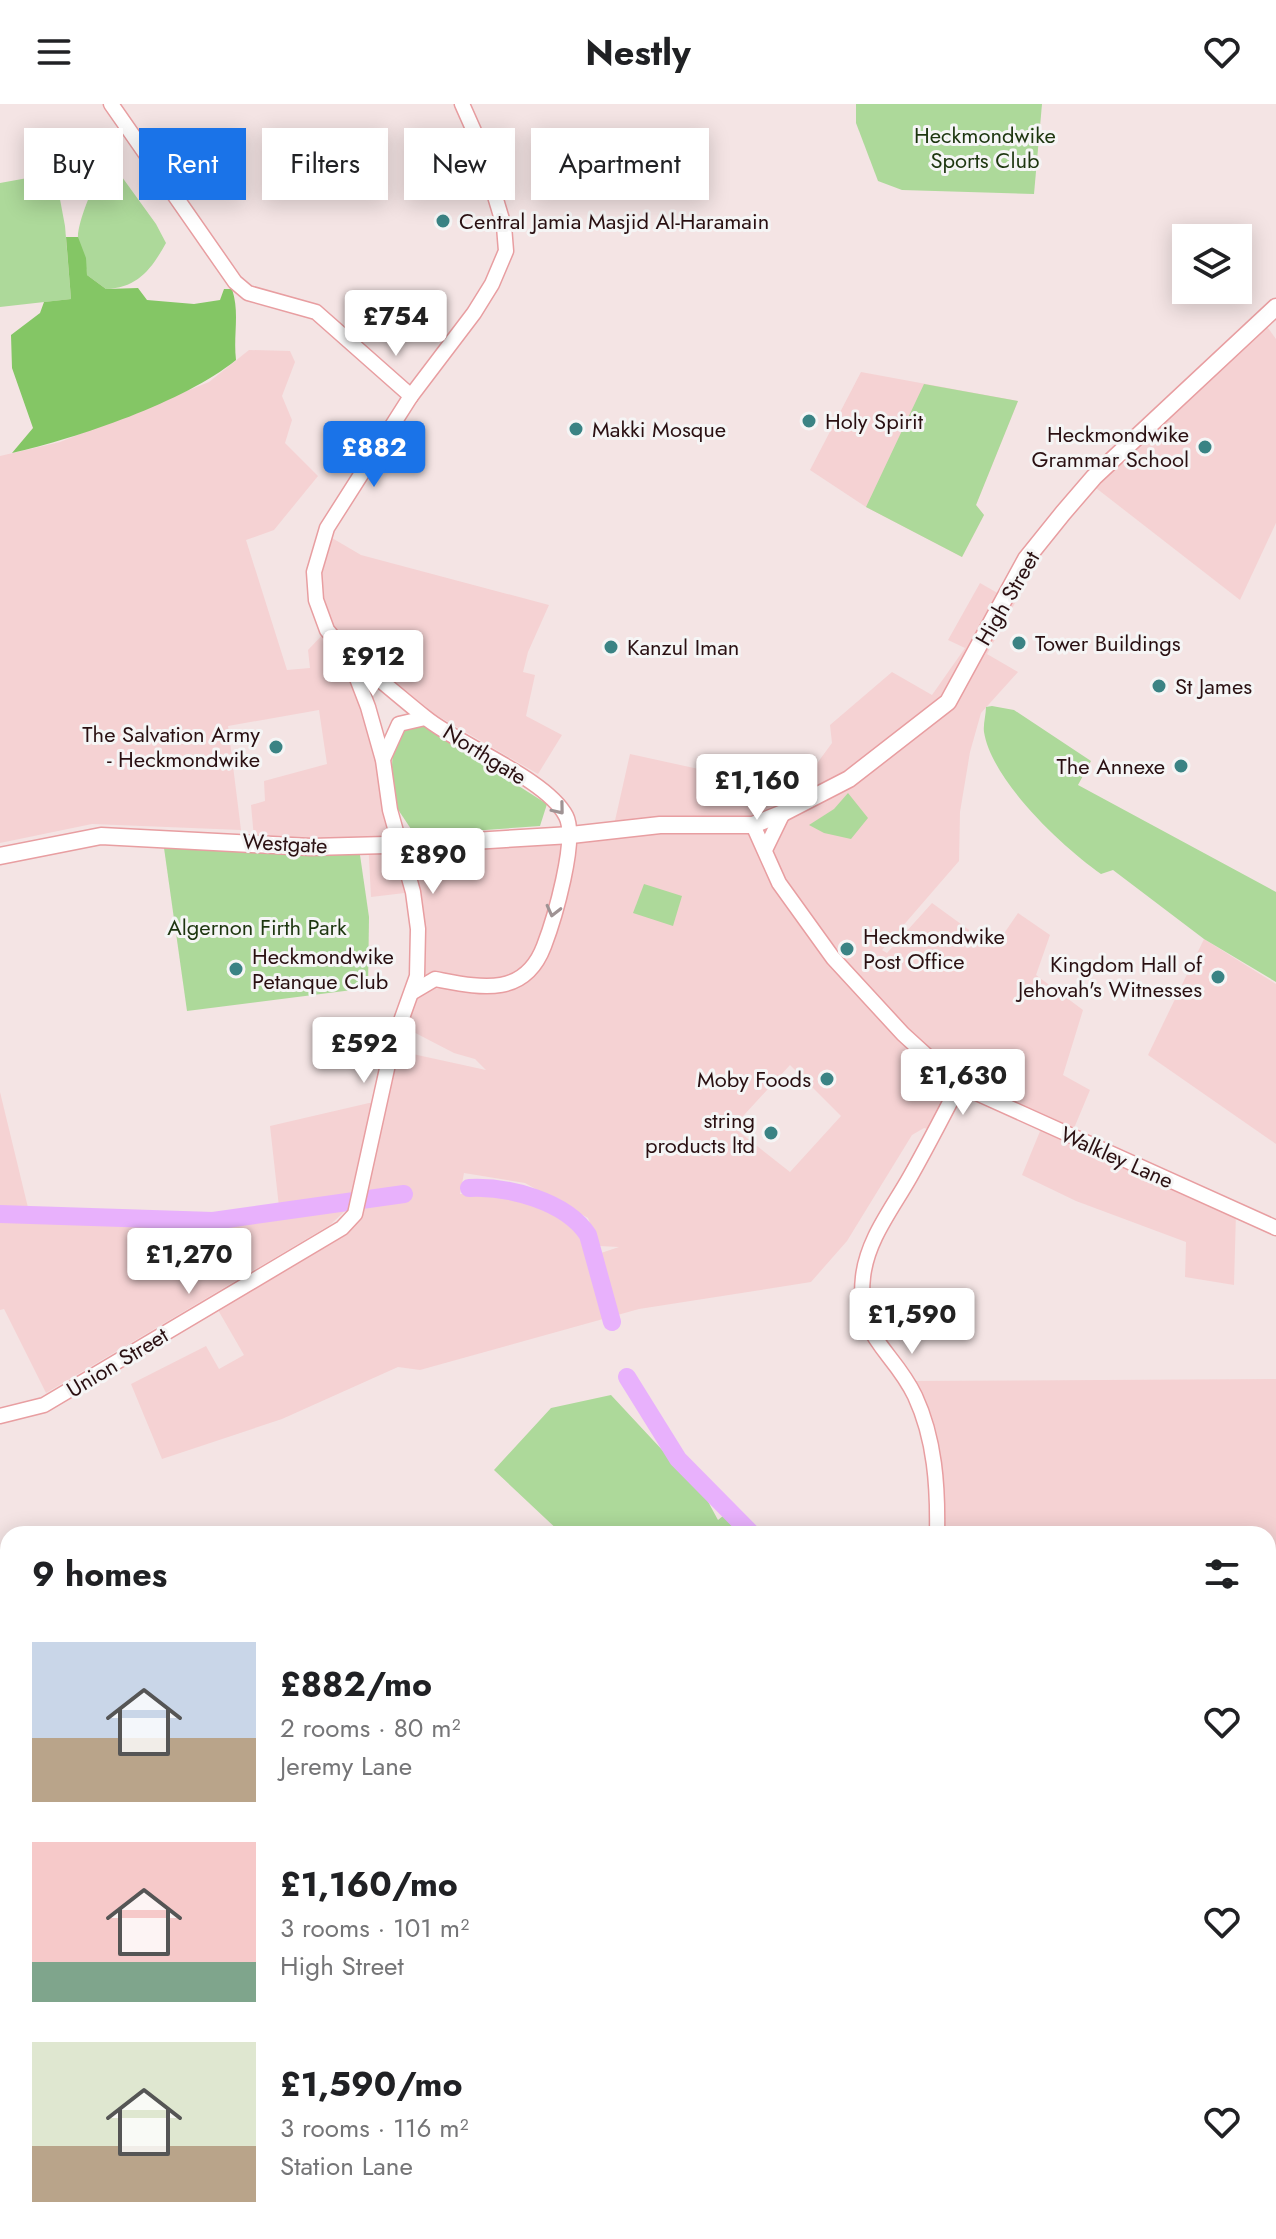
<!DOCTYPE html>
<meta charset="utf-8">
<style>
body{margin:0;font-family:Jost,sans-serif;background:#f6f6f6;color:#202124;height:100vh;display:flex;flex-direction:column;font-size:30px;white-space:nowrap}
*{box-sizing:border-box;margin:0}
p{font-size:26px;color:#757577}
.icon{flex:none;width:44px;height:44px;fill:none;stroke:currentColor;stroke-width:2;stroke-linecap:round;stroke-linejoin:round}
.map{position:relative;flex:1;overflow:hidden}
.details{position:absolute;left:0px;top:1422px;width:1276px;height:714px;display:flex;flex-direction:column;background:#fff;border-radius:24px 24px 0 0;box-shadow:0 4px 20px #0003}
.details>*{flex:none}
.banner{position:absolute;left:24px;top:24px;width:800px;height:72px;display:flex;gap:16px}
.tools{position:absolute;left:1172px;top:120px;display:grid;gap:16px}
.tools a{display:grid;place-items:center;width:80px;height:80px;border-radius:0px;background:#fff;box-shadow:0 4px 20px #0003;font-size:40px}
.price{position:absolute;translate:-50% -68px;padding:0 18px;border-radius:8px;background:#fff;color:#222;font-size:26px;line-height:52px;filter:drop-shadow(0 2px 4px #0008)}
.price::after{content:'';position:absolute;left:50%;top:48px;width:24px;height:18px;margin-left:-12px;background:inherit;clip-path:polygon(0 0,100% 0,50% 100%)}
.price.on{background:#1a73e8;color:#fff}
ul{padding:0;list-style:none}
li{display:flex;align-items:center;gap:24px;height:200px;padding:0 32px}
li span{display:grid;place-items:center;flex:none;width:224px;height:160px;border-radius:0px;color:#555}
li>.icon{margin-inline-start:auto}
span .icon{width:96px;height:96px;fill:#fffc;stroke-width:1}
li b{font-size:34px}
h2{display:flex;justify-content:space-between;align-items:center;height:96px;padding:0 32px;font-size:34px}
.chip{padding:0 28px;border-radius:0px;background:#fff;box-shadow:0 4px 20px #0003;font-size:28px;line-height:72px}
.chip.on{background:#1a73e8;color:#fff}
header{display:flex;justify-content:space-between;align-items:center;height:104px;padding:0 32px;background:#fff;font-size:36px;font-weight:700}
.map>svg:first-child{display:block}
.built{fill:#f5d2d3;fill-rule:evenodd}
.green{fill:#add99a}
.forest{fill:#84c665}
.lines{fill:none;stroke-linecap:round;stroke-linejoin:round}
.river{stroke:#e8b1fc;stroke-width:18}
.secondary-casing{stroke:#e89ea1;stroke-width:17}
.primary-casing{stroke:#e89ea1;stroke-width:19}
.secondary{stroke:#fff;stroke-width:14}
.primary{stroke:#fff;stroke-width:16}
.oneway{stroke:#9f9394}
.poi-dot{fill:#3a8384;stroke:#f5f5f5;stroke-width:3}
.labels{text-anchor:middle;stroke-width:6;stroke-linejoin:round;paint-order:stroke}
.park-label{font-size:22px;fill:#1d360f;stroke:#f5f5f5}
.poi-label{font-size:22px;fill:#2a1012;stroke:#f5f5f5;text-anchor:start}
.street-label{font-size:22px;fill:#2a1012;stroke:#f5f5f5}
</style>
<header><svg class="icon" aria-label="menu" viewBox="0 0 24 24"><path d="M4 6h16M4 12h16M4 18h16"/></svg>Nestly<svg class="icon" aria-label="heart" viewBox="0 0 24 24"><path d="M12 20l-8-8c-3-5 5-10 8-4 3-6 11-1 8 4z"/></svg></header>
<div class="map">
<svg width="1276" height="2135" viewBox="0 0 1276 2135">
<rect width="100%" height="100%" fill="#f4e4e4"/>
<g class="built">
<path d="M1263,217L1276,235V419L1240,496L1096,384L1172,302Z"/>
<path d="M249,246L290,247L295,258L282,292L292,316L285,339L318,372L274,426L246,436L287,566L310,564L308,546L327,526L314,468L332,434L361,451L549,501L528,548L523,568L535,571L526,612L562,631L538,670L360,567L400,740L614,721L630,650L726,671L735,677L763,672L775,683L818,658L832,639L830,621L892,568L932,591L965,544L948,536L980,479L1015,499L987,550L1018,568L981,609L970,648L960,708L959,757L882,846L887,849L932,799L994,844L1018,809L1050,831L1036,871L1083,906L1063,971L1090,986L1072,1029L1236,1108L1234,1181L1185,1173L1186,1138L1076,1097L1022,1071L1043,1020L959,981L934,1027L924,1024L912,1031L847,1137L811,1178L639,1205L420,1266L398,1263L282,1315L162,1355L131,1280L206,1242L219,1265L244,1251L218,1206L344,1132L364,1108L347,1105L330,1121L46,1289L4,1205L0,1206V988L31,1116L173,1123L280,1112L270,1022L369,999L387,1000L399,947L486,966L475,955L454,949L398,920L413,888V788L371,793L368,735L291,741L254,734L251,701L265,697L264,677L327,660L319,606L228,622L241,726L92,720L0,739V352L60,338L209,278ZM790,961L841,1012L790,1068L733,1023ZM464,1069L525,1079L588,1114L599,1142L619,1143L586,1154L576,1121L502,1086L460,1090Z"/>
<path d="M861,268L1018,297L976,401L984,411L962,453L866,403L810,366Z"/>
<path d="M1204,835L1276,880V1040L1148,951Z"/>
<path d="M1276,1275V1652L1268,1650V1430H937L935,1362L907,1277Z"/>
<path d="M1268,1667L1276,1669V1752L1268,1754Z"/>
</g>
<g class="green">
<path d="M856,0H1042L1034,90L902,86L878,77L856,19Z"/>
<path d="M55,69L65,122L71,195L0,203V79Z"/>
<path d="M103,69L122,73L156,120L166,139C151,166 137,184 106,185L87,171C86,157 79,146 78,134C77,120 94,77 103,69Z"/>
<path d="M924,280L1018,297L976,401L984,411L962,453L866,403Z"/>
<path d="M992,602L1014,606L1091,657L1078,681L1276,788V878L1204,835L1113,766L1101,770C1062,743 992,677 984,628C983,620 986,611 986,603Z"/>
<path d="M421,620L547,700L540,722L415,731L397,704L392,663L393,640L406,623Z"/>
<path d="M848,689L868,714L851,735L824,729L809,721L834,705Z"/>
<path d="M164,744L360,751L369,813L368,884L187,907Z"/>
<path d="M644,780L682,792L673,822L633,809Z"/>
<path d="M611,1291L705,1392L718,1416L729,1407L755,1430H562L494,1366L551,1304Z"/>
<path d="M169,2128H289L287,2135H167Z"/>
</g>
<path class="forest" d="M66,133H78L86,154L87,171L106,185L138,184L147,196L194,200L220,196L224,185H232C240,209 233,231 236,256C184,298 78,334 12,349L33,324L12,264L11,231L40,209L44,198L71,195Z"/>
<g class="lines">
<g class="river">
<path d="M469,1084C508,1082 566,1097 588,1131L612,1218"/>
<path d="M0,1110L213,1117L404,1090"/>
<path d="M627,1273L678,1355L752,1430"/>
<path d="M1268,1650L1276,1652"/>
</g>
<defs>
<g id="secondary">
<path d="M111,0L235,178L248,189L316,208L411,292"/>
<path d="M350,552C376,572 401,594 426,614C459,641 547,675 566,712C578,735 554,816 544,842C524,895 478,883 435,875L413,888"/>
<path d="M383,655L399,620L425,614"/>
<path d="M753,721L779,779L833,854L903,930L959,981L1276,1124"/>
<path d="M765,746L783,709"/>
<path d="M0,1312L44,1301L342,1124L355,1110L392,942L417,872L418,825L413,788L390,706L383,656L368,603L348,551L327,526L316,496L314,468L327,424L411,292L474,209L492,180L506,147L504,122L478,36L462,0"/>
<path d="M937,1430C938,1383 935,1335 915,1292C892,1244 856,1235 863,1173C867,1136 892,1105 910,1073C927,1043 943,1012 959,981"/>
<path d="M491,2128L492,2135"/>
</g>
<path id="primary" d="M0,752L101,732L311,743L424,740L571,731L660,721H753L783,709L849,675L948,598L1026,455L1063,409L1094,373L1276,203"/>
</defs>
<use href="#secondary" class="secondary-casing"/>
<use href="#primary" class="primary-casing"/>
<use href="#secondary" class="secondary"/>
<use href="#primary" class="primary"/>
</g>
<defs><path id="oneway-chevron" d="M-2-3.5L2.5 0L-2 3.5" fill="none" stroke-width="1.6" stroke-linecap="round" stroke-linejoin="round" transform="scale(2)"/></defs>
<g class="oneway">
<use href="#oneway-chevron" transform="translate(559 705) rotate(51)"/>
<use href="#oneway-chevron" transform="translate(553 807) rotate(104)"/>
</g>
<g class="poi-dot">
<circle cx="443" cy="117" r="8"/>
<circle cx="809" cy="317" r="8"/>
<circle cx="576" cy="325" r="8"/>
<circle cx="1205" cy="343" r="8"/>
<circle cx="1019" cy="539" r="8"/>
<circle cx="611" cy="543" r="8"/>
<circle cx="1159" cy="582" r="8"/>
<circle cx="276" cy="643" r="8"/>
<circle cx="1181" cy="662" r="8"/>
<circle cx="847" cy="845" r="8"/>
<circle cx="236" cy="865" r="8"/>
<circle cx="1218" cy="873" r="8"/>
<circle cx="827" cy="975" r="8"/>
<circle cx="771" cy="1029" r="8"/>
</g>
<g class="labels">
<g class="park-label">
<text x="985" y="39">Heckmondwike<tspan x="985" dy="25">Sports Club</tspan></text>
<text x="257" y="831">Algernon Firth Park</text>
</g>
<g class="poi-label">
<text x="459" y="125">Central Jamia Masjid Al-Haramain</text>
<text x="825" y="325">Holy Spirit</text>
<text x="592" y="333">Makki Mosque</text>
<text x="1189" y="338" text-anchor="end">Heckmondwike<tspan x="1189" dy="25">Grammar School</tspan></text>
<text x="1035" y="547">Tower Buildings</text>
<text x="627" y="551">Kanzul Iman</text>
<text x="1175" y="590">St James</text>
<text x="260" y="638" text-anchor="end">The Salvation Army<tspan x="260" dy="25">- Heckmondwike</tspan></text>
<text x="1165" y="670" text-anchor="end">The Annexe</text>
<text x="863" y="840">Heckmondwike<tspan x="863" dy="25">Post Office</tspan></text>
<text x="252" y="860">Heckmondwike<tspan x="252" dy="25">Petanque Club</tspan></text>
<text x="1202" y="868" text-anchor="end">Kingdom Hall of<tspan x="1202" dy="25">Jehovah's Witnesses</tspan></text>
<text x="811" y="983" text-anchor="end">Moby Foods</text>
<text x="755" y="1024" text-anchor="end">string<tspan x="755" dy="25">products ltd</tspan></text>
</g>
<g class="street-label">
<text transform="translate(1007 494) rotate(-60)" y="8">High Street</text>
<text transform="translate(485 650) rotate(32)" y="8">Northgate</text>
<text transform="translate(285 739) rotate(3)" y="8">Westgate</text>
<text transform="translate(1117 1053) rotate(24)" y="8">Walkley Lane</text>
<text transform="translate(117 1258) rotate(-31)" y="8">Union Street</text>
</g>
</g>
</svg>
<div class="tools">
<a><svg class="icon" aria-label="layers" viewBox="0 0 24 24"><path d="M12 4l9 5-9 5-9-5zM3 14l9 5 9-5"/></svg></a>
</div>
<b class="price" style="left:396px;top:254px">£754</b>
<b class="price on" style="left:374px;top:385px">£882</b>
<b class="price" style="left:373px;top:594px">£912</b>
<b class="price" style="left:757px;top:718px">£1,160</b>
<b class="price" style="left:433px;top:792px">£890</b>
<b class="price" style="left:364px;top:981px">£592</b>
<b class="price" style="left:963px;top:1013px">£1,630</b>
<b class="price" style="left:189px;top:1192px">£1,270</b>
<b class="price" style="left:912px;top:1252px">£1,590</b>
<div class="banner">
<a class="chip">Buy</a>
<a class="chip on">Rent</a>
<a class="chip">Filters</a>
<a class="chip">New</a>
<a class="chip">Apartment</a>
</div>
<section class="details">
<h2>9 homes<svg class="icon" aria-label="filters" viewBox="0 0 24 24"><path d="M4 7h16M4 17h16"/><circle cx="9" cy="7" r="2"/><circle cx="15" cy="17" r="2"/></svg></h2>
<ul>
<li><span style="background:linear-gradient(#c9d6e8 60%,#b9a48a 0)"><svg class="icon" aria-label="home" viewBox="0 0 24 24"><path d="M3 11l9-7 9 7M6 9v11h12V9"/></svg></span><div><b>£882/mo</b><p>2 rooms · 80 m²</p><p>Jeremy Lane</p></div><svg class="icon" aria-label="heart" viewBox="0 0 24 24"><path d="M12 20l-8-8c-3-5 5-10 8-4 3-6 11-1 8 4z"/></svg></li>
<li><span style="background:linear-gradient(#f6c9c9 75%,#7fa58c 0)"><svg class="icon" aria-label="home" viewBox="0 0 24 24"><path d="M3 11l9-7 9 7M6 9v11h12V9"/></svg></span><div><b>£1,160/mo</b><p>3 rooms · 101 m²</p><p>High Street</p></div><svg class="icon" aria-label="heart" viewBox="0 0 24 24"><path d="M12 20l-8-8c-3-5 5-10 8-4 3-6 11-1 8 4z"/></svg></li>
<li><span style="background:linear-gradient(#dfe7d0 65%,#b9a48a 0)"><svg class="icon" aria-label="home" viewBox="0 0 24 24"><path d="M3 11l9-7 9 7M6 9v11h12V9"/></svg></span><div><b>£1,590/mo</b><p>3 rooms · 116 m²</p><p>Station Lane</p></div><svg class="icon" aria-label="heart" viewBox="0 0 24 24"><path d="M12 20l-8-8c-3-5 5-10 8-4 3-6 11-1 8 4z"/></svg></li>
</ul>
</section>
</div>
